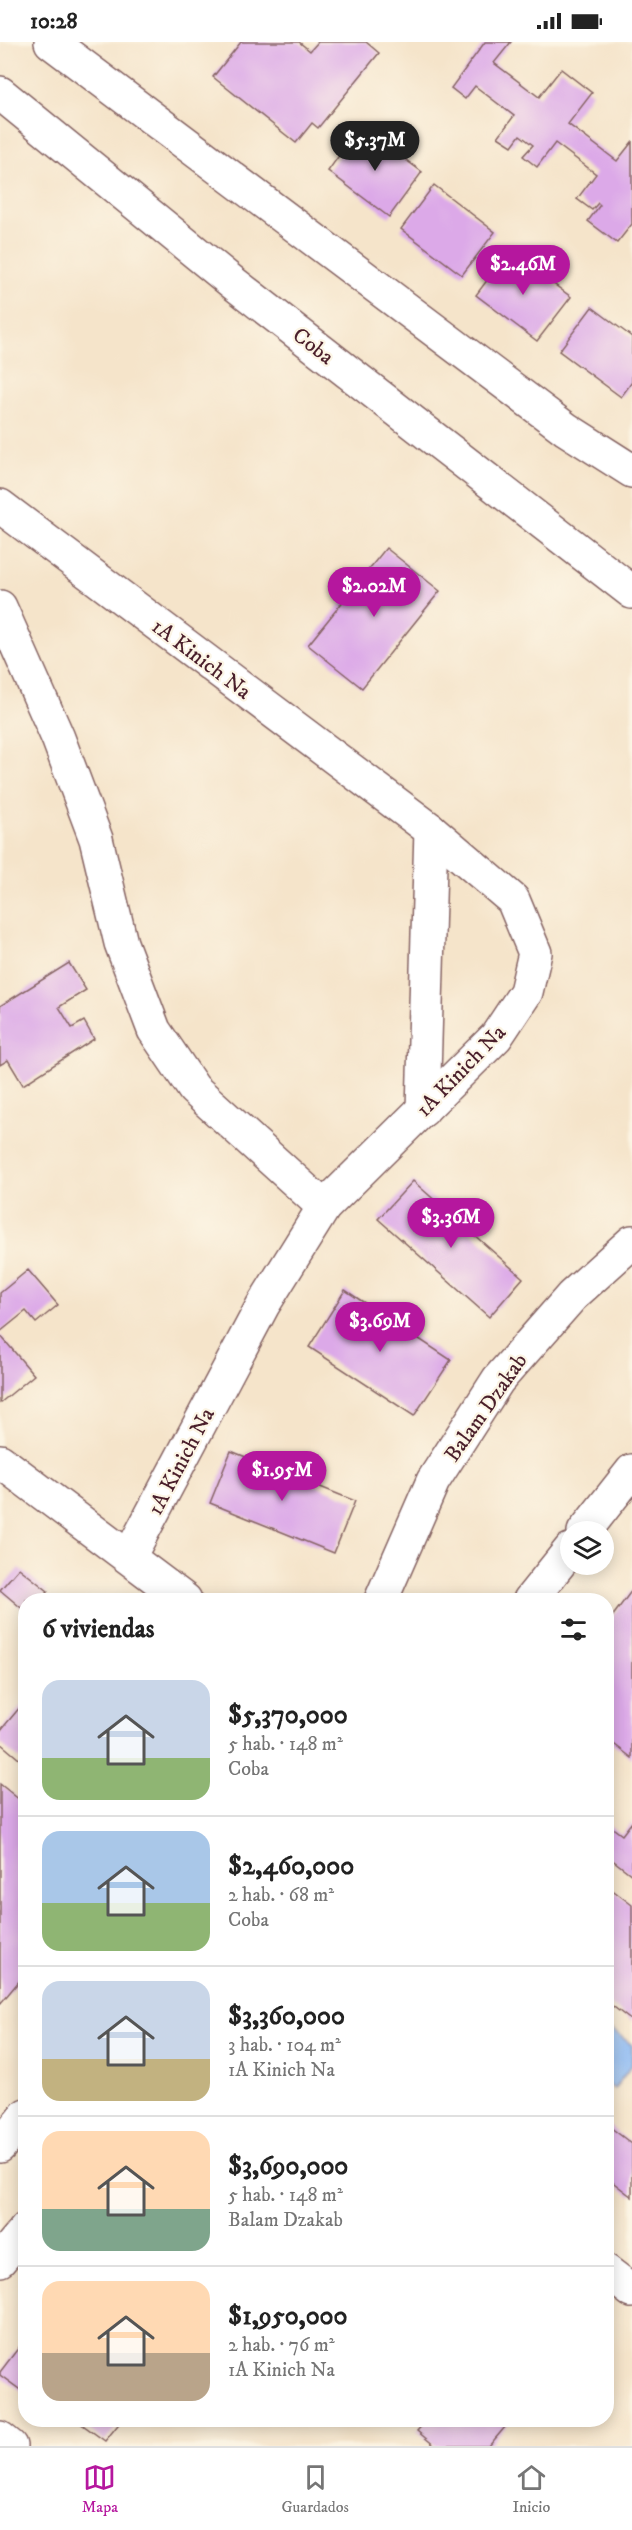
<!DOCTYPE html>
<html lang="es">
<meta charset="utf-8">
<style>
body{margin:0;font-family:"IM FELL DW Pica",serif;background:#f2f2f2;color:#222;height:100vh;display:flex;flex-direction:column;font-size:22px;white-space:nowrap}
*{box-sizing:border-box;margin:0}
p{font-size:20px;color:#767676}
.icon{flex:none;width:33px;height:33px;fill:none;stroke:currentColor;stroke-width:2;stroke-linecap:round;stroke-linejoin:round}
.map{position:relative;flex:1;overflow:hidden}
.panel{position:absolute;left:18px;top:1551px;width:596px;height:834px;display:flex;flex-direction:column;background:#fff;border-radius:24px;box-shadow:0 3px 15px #0003}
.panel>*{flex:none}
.buttons{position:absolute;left:560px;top:1479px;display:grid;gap:12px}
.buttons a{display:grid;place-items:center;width:54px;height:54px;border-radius:50%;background:#fff;box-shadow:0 3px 15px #0003;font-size:30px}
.price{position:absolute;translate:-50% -51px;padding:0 14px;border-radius:21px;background:#b5179e;color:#fff;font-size:20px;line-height:39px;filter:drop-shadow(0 2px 3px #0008)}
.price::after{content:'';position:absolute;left:50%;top:36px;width:18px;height:14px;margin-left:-9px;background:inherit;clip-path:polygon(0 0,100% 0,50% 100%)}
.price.on{background:#222;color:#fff}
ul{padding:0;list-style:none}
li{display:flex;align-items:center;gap:18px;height:150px;padding:0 24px}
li+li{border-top:2px solid #e0e0e0}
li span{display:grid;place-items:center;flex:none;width:168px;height:120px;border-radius:18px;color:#555}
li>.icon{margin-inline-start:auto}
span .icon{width:72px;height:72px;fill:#fffc;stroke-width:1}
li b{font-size:26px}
h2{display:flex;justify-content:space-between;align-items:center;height:72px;padding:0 24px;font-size:26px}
.status{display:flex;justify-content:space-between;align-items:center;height:42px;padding:0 30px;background:#fff;direction:ltr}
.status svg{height:16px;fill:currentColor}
.tab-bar{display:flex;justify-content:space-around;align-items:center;height:84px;border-top:2px solid #e0e0e0;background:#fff;font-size:16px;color:#767676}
.tab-bar a{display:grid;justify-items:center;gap:3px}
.tab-bar .on{color:#b5179e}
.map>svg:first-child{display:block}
.water{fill:#8ab9f5;stroke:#6a6c90;stroke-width:1.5}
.building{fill:#dca9e8}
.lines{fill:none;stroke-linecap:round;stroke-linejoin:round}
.minor-casing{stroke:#866463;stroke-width:36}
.minor{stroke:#fff;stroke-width:33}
.labels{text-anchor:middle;stroke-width:4.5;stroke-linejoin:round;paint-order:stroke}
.street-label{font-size:22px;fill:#4a1f2b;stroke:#fcf5e5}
</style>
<div class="status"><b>10:28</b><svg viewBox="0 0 49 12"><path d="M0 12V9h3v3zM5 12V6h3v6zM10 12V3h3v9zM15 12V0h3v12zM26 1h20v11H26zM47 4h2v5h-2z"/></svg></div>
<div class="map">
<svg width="632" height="2404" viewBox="0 0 632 2404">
<rect width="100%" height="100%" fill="#fcf5e5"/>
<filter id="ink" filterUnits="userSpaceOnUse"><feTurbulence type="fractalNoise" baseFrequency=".0167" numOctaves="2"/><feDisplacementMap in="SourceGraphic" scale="12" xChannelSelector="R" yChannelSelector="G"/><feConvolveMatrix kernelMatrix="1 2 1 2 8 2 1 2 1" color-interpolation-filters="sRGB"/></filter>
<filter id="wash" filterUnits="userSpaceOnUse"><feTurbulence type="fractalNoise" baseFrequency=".008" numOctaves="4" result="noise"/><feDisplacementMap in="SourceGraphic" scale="24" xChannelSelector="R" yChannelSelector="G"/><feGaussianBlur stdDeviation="1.35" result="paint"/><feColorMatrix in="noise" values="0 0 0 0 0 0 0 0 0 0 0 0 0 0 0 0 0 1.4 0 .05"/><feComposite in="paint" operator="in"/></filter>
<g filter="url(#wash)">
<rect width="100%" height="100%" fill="#f5e4ca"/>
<path class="water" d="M606,1983L632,2003V2023L614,2047L606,2041Z"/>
<g id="blocks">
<g class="building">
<path d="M241,0H299L310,9L318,0H366L379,11L318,86L312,81L296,101L213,35Z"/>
<path d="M485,0H511L494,21L539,55L561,27L592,51L568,82L617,119L632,100V182L617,201L588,179L600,163L598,161L592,168L577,157L596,132L555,101L537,125L523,114L533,103L520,93L512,104L498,95L514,74L475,44L465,57L451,46Z"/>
<path d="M360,84L422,130L389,175L328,129Z"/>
<path d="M434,143L495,190L462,233L401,187Z"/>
<path d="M509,209L571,255L537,299L476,253Z"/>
<path d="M592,265L632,295V340L621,355L559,309Z"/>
<path d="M386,506L440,549L362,646L308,603Z"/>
<path d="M69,921L86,948L59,965L72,986L84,979L94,997L23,1043L8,1018L0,1023V964Z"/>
<path d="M413,1139L523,1236L489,1275L378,1177Z"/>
<path d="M28,1228L58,1263L36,1281L26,1269L0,1290V1251Z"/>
<path d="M345,1248L451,1318L414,1374L309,1305Z"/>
<path d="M0,1293L34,1333L0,1361Z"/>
<path d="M231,1409L355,1459L334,1511L210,1461Z"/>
<path d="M19,1526L48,1549L40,1558H26V1570L0,1548Z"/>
<path d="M632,1548V1716L606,1696V1583Z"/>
<path d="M26,1658V1709L19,1717L0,1701V1689Z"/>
<path d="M0,1742L26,1763V1931L0,1962Z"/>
<path d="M632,1780V1833L606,1813V1781L622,1793Z"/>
<path d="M606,1843L632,1863V1979L606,1959Z"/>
<path d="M606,2082L632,2102V2155L606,2135Z"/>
<path d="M26,2296V2352L0,2333V2330Z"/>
<path d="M76,2378H122L105,2399Z"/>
<path d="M427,2378H511L489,2404H435L417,2389Z"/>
</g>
</g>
</g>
<g filter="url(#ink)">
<use href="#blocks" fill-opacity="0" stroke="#866463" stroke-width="1.5"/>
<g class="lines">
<defs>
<g id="minor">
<path d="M51,0L566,387L632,429"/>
<path d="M0,51L232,240L632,550"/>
<path d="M0,464L431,788L513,858L535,911L526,950L496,995L324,1165L263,1263L129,1515"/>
<path d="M0,565L58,696L96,797L121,901L154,988L194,1047L324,1165"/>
<path d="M423,1068L431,788"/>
<path d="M0,1419L185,1558"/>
<path d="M584,1490L632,1429"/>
<path d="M381,1558L433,1439L498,1338L572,1254L632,1200"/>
<path d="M530,1558L570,1508"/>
<path d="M0,2104L26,2073"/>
<path d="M0,2218L26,2187"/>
<path d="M606,2229L632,2249"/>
<path d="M0,2396L10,2404"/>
</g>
</defs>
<use href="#minor" class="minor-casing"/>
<use href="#minor" class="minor"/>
</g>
</g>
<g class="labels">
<g class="street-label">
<text transform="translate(314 303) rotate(38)" y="8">Coba</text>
<text transform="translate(202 616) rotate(37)" y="8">1A Kinich Na</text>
<text transform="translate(460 1028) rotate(-46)" y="8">1A Kinich Na</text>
<text transform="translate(485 1365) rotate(-55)" y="8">Balam Dzakab</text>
<text transform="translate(180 1419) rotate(-62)" y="8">1A Kinich Na</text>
</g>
</g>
</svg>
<div class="buttons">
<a><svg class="icon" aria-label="layers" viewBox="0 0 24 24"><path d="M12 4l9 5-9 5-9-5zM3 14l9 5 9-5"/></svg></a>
</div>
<b class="price on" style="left:375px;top:130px">$5.37M</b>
<b class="price" style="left:523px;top:254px">$2.46M</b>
<b class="price" style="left:374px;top:576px">$2.02M</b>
<b class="price" style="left:451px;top:1207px">$3.36M</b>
<b class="price" style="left:380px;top:1311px">$3.69M</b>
<b class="price" style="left:282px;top:1460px">$1.95M</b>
<section class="panel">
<h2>6 viviendas<svg class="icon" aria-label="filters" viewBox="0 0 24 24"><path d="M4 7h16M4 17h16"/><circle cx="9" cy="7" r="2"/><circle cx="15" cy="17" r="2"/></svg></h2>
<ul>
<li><span style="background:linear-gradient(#c9d6e8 65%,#8fb573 0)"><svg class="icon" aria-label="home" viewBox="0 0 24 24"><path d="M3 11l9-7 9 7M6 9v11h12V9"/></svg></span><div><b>$5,370,000</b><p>5 hab. · 148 m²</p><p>Coba</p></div></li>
<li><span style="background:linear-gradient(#a9c7e8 60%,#8fb573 0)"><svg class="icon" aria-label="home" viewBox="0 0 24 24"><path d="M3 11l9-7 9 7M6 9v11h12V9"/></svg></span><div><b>$2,460,000</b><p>2 hab. · 68 m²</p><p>Coba</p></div></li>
<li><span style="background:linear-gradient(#c9d6e8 65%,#c2b280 0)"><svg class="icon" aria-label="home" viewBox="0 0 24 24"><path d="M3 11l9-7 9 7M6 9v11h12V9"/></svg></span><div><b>$3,360,000</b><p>3 hab. · 104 m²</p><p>1A Kinich Na</p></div></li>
<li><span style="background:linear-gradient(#ffd9b3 65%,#7fa58c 0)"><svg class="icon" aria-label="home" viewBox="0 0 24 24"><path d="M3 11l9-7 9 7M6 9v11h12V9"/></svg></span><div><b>$3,690,000</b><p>5 hab. · 148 m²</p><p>Balam Dzakab</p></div></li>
<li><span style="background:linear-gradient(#ffd9b3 60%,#b9a48a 0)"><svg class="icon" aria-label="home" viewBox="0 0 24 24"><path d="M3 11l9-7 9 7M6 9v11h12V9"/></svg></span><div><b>$1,950,000</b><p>2 hab. · 76 m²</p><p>1A Kinich Na</p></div></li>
</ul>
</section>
</div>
<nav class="tab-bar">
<a class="on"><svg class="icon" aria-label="map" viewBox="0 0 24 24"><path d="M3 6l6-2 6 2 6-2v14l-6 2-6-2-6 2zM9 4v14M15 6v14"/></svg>Mapa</a>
<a><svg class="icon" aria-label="saved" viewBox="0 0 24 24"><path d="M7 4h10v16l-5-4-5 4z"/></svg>Guardados</a>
<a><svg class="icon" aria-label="home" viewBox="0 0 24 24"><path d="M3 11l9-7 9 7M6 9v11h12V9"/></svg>Inicio</a>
</nav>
